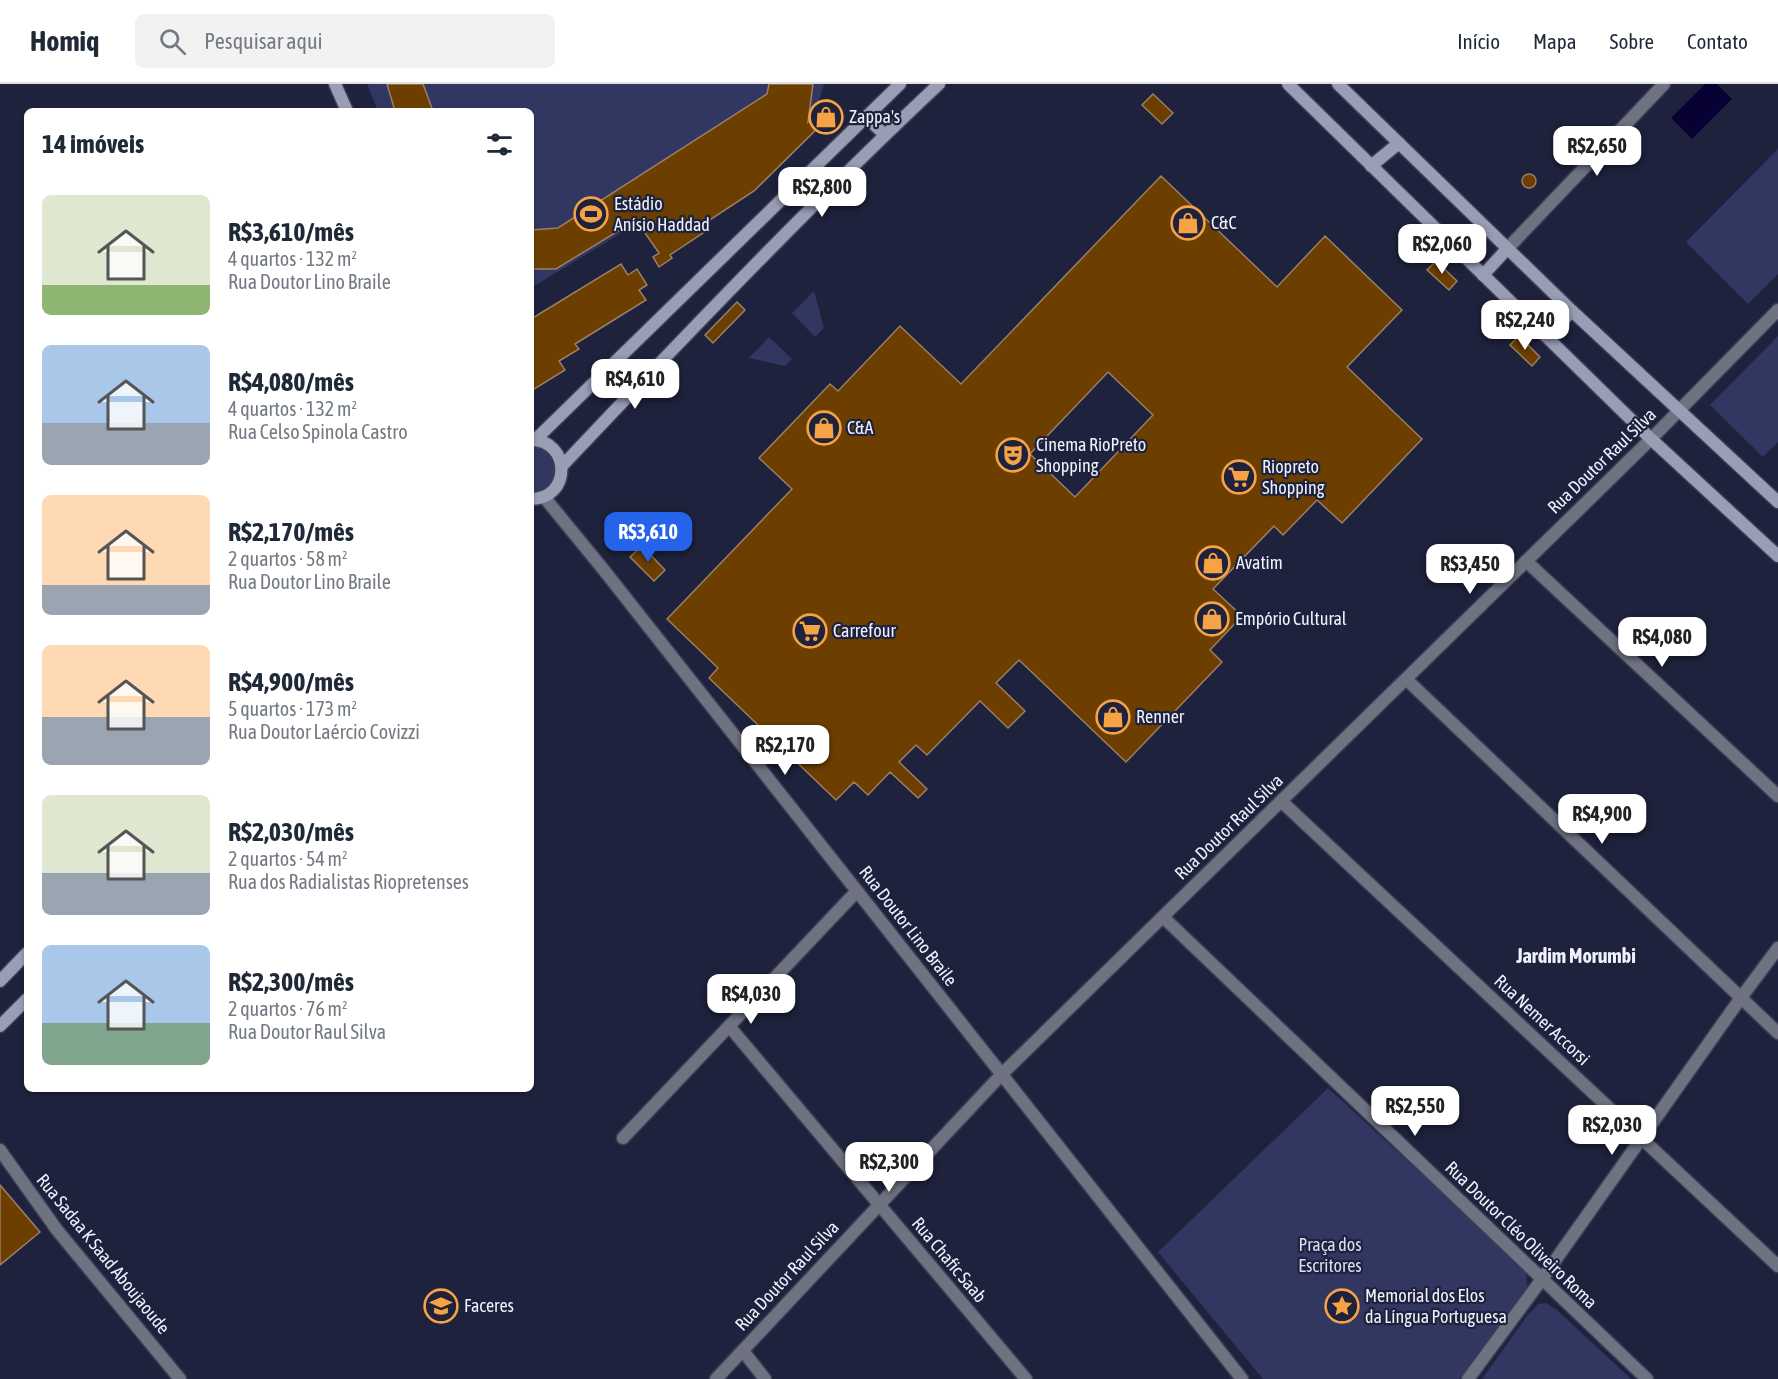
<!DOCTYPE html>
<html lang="pt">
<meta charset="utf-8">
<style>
body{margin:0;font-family:"Asap Condensed",sans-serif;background:#f2f2f3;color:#1f2937;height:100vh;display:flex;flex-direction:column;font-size:22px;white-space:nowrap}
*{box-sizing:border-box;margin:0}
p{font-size:20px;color:#747a83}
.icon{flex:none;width:33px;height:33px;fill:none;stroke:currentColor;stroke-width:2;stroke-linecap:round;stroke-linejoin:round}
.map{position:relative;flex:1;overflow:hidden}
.side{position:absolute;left:24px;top:24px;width:510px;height:984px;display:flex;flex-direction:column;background:#fff;border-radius:9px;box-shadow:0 2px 4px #0004}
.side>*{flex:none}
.price{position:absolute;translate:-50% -51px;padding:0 14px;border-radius:12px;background:#fff;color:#222;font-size:20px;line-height:39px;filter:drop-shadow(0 2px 3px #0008)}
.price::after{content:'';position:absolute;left:50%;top:36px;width:18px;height:14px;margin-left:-9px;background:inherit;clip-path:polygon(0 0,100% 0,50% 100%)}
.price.on{background:#2563eb;color:#fff}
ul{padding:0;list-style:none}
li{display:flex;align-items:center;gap:18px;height:150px;padding:0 18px}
li span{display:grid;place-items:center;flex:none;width:168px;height:120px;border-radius:9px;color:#555}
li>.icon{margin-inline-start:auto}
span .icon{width:72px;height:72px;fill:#fffc;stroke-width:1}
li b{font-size:26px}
h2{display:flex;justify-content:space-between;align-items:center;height:72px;padding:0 18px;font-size:26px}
header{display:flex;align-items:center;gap:36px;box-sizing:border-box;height:84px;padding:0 30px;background:#fff;border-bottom:2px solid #e0e1e3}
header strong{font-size:28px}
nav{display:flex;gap:33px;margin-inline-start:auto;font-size:21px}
.search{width:420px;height:54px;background:#f2f2f3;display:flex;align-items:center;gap:15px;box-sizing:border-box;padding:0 21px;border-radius:9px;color:#747a83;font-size:22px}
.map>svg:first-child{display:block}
.green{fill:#323762}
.water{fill:#080234}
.building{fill:#6c3f00;stroke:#9a7f66;stroke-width:1.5;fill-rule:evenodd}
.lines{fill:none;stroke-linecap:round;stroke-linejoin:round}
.street-casing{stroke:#3b3f57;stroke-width:15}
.secondary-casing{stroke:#3b3f57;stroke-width:15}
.street{stroke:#6f7280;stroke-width:12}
.secondary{stroke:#999eb5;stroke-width:12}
.labels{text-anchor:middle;stroke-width:4.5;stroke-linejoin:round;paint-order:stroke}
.poi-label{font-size:18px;fill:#eff1fc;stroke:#1e223c;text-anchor:start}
.street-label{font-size:18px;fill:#eff1fc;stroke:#1e223c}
.park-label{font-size:18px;fill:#dbdff5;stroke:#1e223c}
.neighbourhood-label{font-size:20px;font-weight:bold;fill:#eff1fc;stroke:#1e223c}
</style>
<header>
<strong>Homiq</strong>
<div class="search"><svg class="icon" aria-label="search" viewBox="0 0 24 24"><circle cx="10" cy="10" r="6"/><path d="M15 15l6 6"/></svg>Pesquisar aqui</div>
<nav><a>Início</a><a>Mapa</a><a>Sobre</a><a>Contato</a></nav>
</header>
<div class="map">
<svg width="1778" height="1295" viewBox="0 0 1778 1295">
<rect width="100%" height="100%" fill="#1e223c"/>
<g class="green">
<path d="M367,0H824L816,27L801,21L773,57L531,204V27H378Z"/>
<path d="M1778,65V190L1748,220L1686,158Z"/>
<path d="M814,207L824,244L815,253L792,229Z"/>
<path d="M1778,252V358L1763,373L1710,321Z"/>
<path d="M769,253L792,275L785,282L749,274Z"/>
<path d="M531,362C563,365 564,405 531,410Z"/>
<path d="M1328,1004L1526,1186L1527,1203L1459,1295H1263L1158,1168Z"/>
<path d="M1546,1219L1557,1226L1631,1295H1482L1527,1232L1538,1220Z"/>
</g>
<path class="water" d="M1705,0H1717L1732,15L1692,55L1671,34Z"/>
<g class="building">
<path d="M387,0H423L433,27H395Z"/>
<path d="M769,0H813L808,38L828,16L838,24L754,107L702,141L706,147L670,171L672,174L659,183L653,173L659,169L636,136L556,185H531V146L558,144L767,10Z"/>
<path d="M1153,10L1173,29L1162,40L1142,21Z"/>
<circle cx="1529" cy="97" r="7"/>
<path d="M1161,92L1277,203L1325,152L1402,226L1347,283L1422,355L1342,439L1317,416L1283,451L1274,442L1213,505L1242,532L1210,566L1222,578L1126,678L1019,576L996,599L1025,627L1008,644L980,617L927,671L916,661L899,678L927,705L918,714L890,688L868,711L854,698L836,716L709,594L718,584L667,535L792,405L759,374L830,300L838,307L900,242L961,300ZM1108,288L1153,331L1075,413L1030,370Z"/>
<path d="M1436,177L1457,197L1449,206L1427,186Z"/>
<path d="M621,180L628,191L637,185L647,201L639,206L646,216L575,260L579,265L559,277L565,286L531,307V235Z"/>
<path d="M737,218L745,226L713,259L705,251Z"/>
<path d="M1519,252L1540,273L1532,282L1510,261Z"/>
<path d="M642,462L665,486L654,497L630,473Z"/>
<path d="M0,1101L40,1148L0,1181Z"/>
</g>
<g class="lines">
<defs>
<g id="street">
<path d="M1507,165L1664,0"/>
<path d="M544,413L603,485L1242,1295"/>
<path d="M1526,477L1778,712"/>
<path d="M1406,595L1778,949"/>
<path d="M1281,717L1778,1182"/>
<path d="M1163,833L1647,1295"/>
<path d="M729,942L1026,1295"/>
<path d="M623,1054L857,807"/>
<path d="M0,1066L57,1146L180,1295"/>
<path d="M743,1267L765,1295"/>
<path d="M716,1295L1002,990L1651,355L1778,226"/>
<path d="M1468,1295L1542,1195L1740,915L1778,864"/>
</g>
<g id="secondary">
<path d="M335,0L347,27"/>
<path d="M1288,0L1651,355L1778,472"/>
<path d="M1338,0L1572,227L1778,418"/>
<path d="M866,33L885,51"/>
<path d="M1371,82L1399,59"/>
<path d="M1483,191L1507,165"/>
<path d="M1547,252L1572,227"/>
<path d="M531,356C571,356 572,415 531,415"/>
<path d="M535,356L900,0"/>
<path d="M562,382C685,252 808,123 939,0"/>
<path d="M0,897L27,869"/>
<path d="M0,942L27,915"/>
</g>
</defs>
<use href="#street" class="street-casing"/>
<use href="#secondary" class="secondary-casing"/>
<use href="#street" class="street"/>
<use href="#secondary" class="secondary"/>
</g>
<defs>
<symbol id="shop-ring" viewBox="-11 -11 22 22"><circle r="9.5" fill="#1e223c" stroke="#f5a345" stroke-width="1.5"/><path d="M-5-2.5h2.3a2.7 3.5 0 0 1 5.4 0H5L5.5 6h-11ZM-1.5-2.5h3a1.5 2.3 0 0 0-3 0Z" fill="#f5a345"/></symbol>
<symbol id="stadium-ring" viewBox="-11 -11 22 22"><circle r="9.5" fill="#1e223c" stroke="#f5a345" stroke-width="1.5"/><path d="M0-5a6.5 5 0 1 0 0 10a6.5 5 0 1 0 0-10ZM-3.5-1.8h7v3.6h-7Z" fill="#f5a345"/></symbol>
<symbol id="theatre-ring" viewBox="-11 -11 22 22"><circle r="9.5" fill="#1e223c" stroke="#f5a345" stroke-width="1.5"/><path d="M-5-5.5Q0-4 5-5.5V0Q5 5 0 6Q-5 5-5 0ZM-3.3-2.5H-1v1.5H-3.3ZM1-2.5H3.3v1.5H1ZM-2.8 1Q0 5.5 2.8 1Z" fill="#f5a345"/></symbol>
<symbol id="supermarket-ring" viewBox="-11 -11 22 22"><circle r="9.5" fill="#1e223c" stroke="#f5a345" stroke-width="1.5"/><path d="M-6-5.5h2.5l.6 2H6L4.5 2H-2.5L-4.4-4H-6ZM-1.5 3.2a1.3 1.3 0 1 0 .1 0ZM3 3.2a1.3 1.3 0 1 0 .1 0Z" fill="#f5a345"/></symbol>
<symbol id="university-ring" viewBox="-11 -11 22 22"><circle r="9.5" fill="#1e223c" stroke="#f5a345" stroke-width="1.5"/><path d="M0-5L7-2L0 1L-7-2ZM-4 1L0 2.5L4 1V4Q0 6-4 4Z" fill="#f5a345"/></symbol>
<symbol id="sight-ring" viewBox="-11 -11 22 22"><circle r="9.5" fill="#1e223c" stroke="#f5a345" stroke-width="1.5"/><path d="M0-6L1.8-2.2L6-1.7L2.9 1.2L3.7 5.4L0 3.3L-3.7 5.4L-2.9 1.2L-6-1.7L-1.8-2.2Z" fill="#f5a345"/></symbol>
</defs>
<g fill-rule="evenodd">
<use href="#shop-ring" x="807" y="14" width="38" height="38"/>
<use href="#stadium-ring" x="572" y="111" width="38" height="38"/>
<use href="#shop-ring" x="1169" y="120" width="38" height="38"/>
<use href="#shop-ring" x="805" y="325" width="38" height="38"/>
<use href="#theatre-ring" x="994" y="352" width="38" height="38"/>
<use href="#supermarket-ring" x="1220" y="374" width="38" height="38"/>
<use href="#shop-ring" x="1194" y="460" width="38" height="38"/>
<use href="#shop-ring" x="1193" y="516" width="38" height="38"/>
<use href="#supermarket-ring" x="791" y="528" width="38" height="38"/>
<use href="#shop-ring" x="1094" y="614" width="38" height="38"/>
<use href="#university-ring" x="422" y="1203" width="38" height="38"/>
<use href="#sight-ring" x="1323" y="1203" width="38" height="38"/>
</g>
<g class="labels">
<g class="poi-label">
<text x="849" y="39">Zappa's</text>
<text x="614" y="126">Estádio<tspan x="614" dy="21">Anísio Haddad</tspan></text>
<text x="1211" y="145">C&amp;C</text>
<text x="847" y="350">C&amp;A</text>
<text x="1036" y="367">Cinema RioPreto<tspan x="1036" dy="21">Shopping</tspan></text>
<text x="1262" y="389">Riopreto<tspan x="1262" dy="21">Shopping</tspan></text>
<text x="1236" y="485">Avatim</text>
<text x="1235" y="541">Empório Cultural</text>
<text x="833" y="553">Carrefour</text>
<text x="1136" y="639">Renner</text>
<text x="1365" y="1218">Memorial dos Elos<tspan x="1365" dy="21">da Língua Portuguesa</tspan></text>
<text x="464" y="1228">Faceres</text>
</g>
<g class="street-label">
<text transform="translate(1602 377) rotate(-44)" y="6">Rua Doutor Raul Silva</text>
<text transform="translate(1229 743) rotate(-44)" y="6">Rua Doutor Raul Silva</text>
<text transform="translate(908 842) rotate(52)" y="6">Rua Doutor Lino Braile</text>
<text transform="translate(1542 936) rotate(43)" y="6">Rua Nemer Accorsi</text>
<text transform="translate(1521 1151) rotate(44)" y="6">Rua Doutor Cléo Oliveiro Roma</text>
<text transform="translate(103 1170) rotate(51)" y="6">Rua Sadaa K Saad Aboujaoude</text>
<text transform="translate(949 1176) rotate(50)" y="6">Rua Chafic Saab</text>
<text transform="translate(787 1192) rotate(-47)" y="6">Rua Doutor Raul Silva</text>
</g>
<g class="park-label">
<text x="1330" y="1167">Praça dos<tspan x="1330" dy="21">Escritores</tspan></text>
</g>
<g class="neighbourhood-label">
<text x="1576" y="879">Jardim Morumbi</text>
</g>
</g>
</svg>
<b class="price" style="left:1597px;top:93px">R$2,650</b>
<b class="price" style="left:822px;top:134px">R$2,800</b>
<b class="price" style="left:1442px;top:191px">R$2,060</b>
<b class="price" style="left:1525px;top:267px">R$2,240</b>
<b class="price" style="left:635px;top:326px">R$4,610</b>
<b class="price on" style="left:648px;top:479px">R$3,610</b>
<b class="price" style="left:1470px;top:511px">R$3,450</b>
<b class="price" style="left:1662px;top:584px">R$4,080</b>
<b class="price" style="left:785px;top:692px">R$2,170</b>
<b class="price" style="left:1602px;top:761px">R$4,900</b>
<b class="price" style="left:751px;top:941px">R$4,030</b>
<b class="price" style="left:1415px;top:1053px">R$2,550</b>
<b class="price" style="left:1612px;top:1072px">R$2,030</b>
<b class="price" style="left:889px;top:1109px">R$2,300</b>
<section class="side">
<h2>14 imóveis<svg class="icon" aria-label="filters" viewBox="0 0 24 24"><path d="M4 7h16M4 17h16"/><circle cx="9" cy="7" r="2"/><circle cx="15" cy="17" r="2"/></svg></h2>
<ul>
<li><span style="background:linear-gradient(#dfe7d0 75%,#8fb573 0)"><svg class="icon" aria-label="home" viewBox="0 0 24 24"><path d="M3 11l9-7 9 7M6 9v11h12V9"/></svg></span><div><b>R$3,610/mês</b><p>4 quartos · 132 m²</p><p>Rua Doutor Lino Braile</p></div></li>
<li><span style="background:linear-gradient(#a9c7e8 65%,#9aa5b1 0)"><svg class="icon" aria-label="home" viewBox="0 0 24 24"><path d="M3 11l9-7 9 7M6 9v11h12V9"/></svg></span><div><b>R$4,080/mês</b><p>4 quartos · 132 m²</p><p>Rua Celso Spinola Castro</p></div></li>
<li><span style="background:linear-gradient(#ffd9b3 75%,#9aa5b1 0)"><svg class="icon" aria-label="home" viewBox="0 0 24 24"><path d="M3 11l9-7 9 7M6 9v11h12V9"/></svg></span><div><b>R$2,170/mês</b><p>2 quartos · 58 m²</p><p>Rua Doutor Lino Braile</p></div></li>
<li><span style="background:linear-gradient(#ffd9b3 60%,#9aa5b1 0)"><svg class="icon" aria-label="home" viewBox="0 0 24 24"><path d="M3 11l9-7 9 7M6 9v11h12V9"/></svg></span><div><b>R$4,900/mês</b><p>5 quartos · 173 m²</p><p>Rua Doutor Laércio Covizzi</p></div></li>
<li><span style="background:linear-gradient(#dfe7d0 65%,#9aa5b1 0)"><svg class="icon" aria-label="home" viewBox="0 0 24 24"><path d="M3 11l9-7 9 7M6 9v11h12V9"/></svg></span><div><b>R$2,030/mês</b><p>2 quartos · 54 m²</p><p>Rua dos Radialistas Riopretenses</p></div></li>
<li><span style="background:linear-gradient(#a9c7e8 65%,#7fa58c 0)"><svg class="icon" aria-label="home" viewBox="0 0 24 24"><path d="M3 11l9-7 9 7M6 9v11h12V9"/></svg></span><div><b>R$2,300/mês</b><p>2 quartos · 76 m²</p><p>Rua Doutor Raul Silva</p></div></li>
</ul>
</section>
</div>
